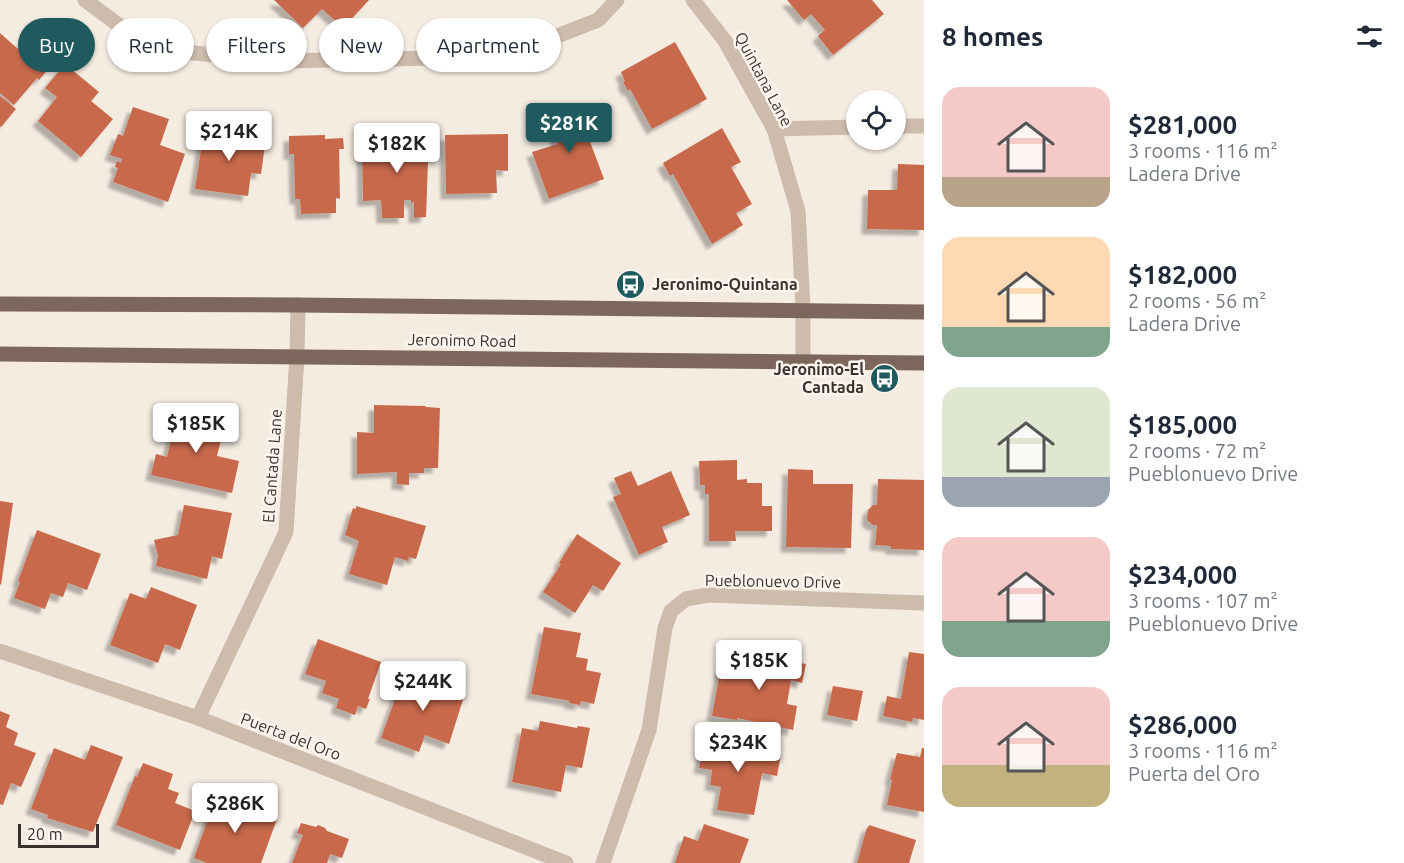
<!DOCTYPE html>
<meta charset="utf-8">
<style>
body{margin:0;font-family:Ubuntu,sans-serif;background:#f2f2f3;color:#1f2937;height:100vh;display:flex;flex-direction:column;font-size:22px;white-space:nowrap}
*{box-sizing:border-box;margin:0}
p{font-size:20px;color:#747a83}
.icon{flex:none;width:33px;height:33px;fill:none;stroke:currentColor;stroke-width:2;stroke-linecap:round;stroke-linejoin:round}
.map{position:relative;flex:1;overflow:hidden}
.details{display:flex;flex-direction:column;background:#fff;width:480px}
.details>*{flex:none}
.guide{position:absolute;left:18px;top:18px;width:570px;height:54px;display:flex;gap:12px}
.controls{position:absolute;left:846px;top:90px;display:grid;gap:12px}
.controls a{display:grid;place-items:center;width:60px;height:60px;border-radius:50%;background:#fff;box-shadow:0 2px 4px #0004;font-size:30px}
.scale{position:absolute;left:18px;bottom:15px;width:81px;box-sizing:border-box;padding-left:6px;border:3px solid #3b302b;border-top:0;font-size:16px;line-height:21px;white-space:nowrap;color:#3b302b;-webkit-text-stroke:4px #fbf5ee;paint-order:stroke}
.price{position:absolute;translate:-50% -51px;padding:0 14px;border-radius:6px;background:#fff;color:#222;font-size:20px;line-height:39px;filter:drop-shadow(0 2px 3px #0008)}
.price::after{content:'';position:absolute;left:50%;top:36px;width:18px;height:14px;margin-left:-9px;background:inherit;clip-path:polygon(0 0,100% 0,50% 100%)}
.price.active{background:#1f5a5e;color:#fff}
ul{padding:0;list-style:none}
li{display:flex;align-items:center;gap:18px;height:150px;padding:0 18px}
li span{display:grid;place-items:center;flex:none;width:168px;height:120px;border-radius:18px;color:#555}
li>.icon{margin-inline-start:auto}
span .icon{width:72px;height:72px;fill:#fffc;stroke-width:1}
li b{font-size:26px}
h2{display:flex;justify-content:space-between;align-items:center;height:72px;padding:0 18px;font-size:26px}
.tag{padding:0 21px;border-radius:27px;background:#fff;box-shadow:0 2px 4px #0004;font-size:21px;line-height:54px}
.tag.active{background:#1f5a5e;color:#fff}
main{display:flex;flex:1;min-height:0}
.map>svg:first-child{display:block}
.building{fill:#c8694b;filter:url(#shadow)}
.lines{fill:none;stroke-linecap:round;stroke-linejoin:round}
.minor{stroke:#cdbbac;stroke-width:15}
.major{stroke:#7d675c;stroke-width:15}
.labels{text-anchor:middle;stroke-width:5;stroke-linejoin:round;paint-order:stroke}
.street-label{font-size:16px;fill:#3b302b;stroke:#fbf5ee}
.poi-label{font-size:16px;font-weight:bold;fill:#3b302b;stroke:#fbf5ee;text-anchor:start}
</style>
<main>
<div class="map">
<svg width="924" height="863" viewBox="0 0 924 863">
<defs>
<filter id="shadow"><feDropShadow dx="-5.5" dy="5.5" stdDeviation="1.5" flood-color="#0004"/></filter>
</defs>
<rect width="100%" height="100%" fill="#f4ebe1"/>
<g class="building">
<path d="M274,0H369L343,28L322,9L303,28Z"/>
<path d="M787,0H872L884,14L833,55L818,36L825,30L811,14L804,20Z"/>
<path d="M33,32L60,55L39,80L37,78L14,105L0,93V33L18,49Z"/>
<path d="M675,42L707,99L652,129L630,89L628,91L623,82L625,81L621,72Z"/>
<path d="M65,64L99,92L91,101L113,119L81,157L38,121L57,97L45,88Z"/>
<path d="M0,96L16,109L1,127L0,126Z"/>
<path d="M584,104L596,136L589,139L604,179L549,199L532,152L558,144L547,118Z"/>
<path d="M133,107L169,119L160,145L185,154L168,202L113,182L118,168L115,167L117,161L121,163L122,159L110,155L118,134L123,136Z"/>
<path d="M722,128L741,162L731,167L752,204L736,213L743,225L712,244L673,174L670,176L663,163Z"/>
<path d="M204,130L266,138L261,174L251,173L248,196L195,189Z"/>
<path d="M429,133L426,217L414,218V202L411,203V200H404V218H382L381,200L363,201L362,145L389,144V134Z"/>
<path d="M508,134V171L496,170L497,193L446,194L445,135Z"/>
<path d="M325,135V139L343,138L344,149H339L340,199L336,198V213L301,214L300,199H295L294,154H289V136Z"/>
<path d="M898,164L924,165V230L867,229L868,190H897Z"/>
<path d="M374,405L425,406L426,407L440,408L438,468H424V473H409V485L397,484V472L357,474V432L374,433Z"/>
<path d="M165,410L225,424L217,456L239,461L232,493L151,475L156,454L167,457L173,430L161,427Z"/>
<path d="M737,460V480L747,479V483H762V506H772V531H735L736,541H709V494H705V485H700L699,461Z"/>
<path d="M788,469L813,470V484H853L851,548L786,547Z"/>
<path d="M631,471L638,486L671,471L690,515L662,527L668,542L639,555L613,497L621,494L614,478Z"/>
<path d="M878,479L924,480V550L891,549V546L875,545L877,525H873L867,520L868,510L873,505H877Z"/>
<path d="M0,501L13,503L1,585L0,584Z"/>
<path d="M184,505L232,513L222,559L212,556L207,579L156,566L158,556L154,540L178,535Z"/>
<path d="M356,506L426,526L416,559L409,557L408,561L395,557L387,585L349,574L359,541L345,535L353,508L356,509Z"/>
<path d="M37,530L101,554L87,590L68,583L63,597L51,593L45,609L14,598L20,582L18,581Z"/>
<path d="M577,534L621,563L603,591L593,585L575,613L543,592L561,564L559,563Z"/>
<path d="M151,587L197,605L180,650L165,644L158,663L110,645L130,593L146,599Z"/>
<path d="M544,627L581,633L576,657L588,659L586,670L601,673L594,704L581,701L580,705L569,703L570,701L531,694Z"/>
<path d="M318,639L381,662L368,699H370L366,709L358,706L355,715L336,708L339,699L322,693L326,681L305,674Z"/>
<path d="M909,652L924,654V720L913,718L912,722L883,716L887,696L901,699Z"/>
<path d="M745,654L806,664L802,683L791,680L787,704L797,706L793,730L737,718V720L712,716L721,666L742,669Z"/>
<path d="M406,669L432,678L428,690L433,692L438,680L466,690L449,744L425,735L419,752L381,738Z"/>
<path d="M833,686L863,691L857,721L827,715Z"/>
<path d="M0,711L10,715L6,727L18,733L14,745L36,753L21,787L11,783L3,805L0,804Z"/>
<path d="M540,721L577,728L578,726L590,728L582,768L566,765L561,792L512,782L522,728L538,731Z"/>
<path d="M719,738L781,754L777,776L762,773L754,815L717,810L721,787L710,785L712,770L699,768L705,739L718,742Z"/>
<path d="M91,745L123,757L93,832L47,818L48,815L31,809L54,748L85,760Z"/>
<path d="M922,748H924V812L887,805L892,780L890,779L897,753L920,757Z"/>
<path d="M143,763L173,774L168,789L179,793L175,803L195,811L180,850L116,825L135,776L137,777Z"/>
<path d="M217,794L257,808L256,812L277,819L261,863H207L194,858Z"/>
<path d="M301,823L316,827L318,825L325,828L327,831L349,839L342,858L330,854L327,863H292L303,835L297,833Z"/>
<path d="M704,824L749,839L740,863H675L684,836L698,841Z"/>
<path d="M869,825L916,840L909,863H857L867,827L868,828Z"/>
</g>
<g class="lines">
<g class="minor">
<path d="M85,0L128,32L194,53L280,61L437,58L524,49L598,20L617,0"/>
<path d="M693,0L725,41L774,129L798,211L803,309V362"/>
<path d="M896,126H924"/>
<path d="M774,129L856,127"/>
<path d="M0,651L198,718L566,863"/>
<path d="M198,718L286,532L297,356L298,305"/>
<path d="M603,863L649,730L665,628L671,611L686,599L708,595L924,603"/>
</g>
<g class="major">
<path d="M0,304L298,305L924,312"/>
<path d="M0,354L924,363"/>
</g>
</g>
<defs>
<symbol id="bus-disc" viewBox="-11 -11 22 22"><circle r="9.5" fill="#1f5a5e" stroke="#fbf5ee"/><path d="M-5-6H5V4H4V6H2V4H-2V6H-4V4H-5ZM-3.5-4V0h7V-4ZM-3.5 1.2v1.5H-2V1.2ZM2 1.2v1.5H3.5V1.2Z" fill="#fff"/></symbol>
</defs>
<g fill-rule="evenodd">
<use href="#bus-disc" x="614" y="268" width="33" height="33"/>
<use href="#bus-disc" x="868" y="362" width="33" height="33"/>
</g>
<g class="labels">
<g class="street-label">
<text transform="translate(764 79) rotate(62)" y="6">Quintana Lane</text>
<text transform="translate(462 340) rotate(1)" y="6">Jeronimo Road</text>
<text transform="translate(272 466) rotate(-86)" y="6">El Cantada Lane</text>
<text transform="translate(773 581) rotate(1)" y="6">Pueblonuevo Drive</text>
<text transform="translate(291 736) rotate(21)" y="6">Puerta del Oro</text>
</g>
<g class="poi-label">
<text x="652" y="290">Jeronimo-Quintana</text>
<text x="864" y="375" text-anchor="end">Jeronimo-El<tspan x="864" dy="18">Cantada</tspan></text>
</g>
</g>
</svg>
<div class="controls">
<a><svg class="icon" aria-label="locate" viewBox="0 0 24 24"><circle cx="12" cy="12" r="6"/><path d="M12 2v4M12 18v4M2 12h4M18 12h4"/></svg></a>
</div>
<div class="scale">20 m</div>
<b class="price active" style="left:569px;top:154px">$281K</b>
<b class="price" style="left:229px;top:162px">$214K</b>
<b class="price" style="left:397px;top:174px">$182K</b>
<b class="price" style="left:196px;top:454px">$185K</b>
<b class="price" style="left:759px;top:691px">$185K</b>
<b class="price" style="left:423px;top:712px">$244K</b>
<b class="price" style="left:738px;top:773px">$234K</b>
<b class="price" style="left:235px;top:834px">$286K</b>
<div class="guide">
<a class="tag active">Buy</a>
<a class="tag">Rent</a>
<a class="tag">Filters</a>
<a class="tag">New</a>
<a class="tag">Apartment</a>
</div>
</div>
<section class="details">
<h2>8 homes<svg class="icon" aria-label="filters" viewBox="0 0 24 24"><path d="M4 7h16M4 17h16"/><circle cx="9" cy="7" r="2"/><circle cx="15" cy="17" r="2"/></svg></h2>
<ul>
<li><span style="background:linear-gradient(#f6c9c9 75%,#b9a48a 0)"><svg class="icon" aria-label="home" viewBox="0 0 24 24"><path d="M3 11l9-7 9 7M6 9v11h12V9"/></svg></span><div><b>$281,000</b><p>3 rooms · 116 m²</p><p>Ladera Drive</p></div></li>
<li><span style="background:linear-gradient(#ffd9b3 75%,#7fa58c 0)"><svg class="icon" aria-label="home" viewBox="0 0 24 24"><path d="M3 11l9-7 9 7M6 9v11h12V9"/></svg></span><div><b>$182,000</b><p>2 rooms · 56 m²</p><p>Ladera Drive</p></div></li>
<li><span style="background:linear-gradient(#dfe7d0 75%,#9aa5b1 0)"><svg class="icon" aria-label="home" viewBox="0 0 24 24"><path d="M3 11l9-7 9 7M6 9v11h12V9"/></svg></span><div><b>$185,000</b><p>2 rooms · 72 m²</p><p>Pueblonuevo Drive</p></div></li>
<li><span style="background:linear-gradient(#f6c9c9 70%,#7fa58c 0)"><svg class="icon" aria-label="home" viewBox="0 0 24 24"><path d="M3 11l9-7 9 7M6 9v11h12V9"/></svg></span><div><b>$234,000</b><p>3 rooms · 107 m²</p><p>Pueblonuevo Drive</p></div></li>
<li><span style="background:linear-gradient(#f6c9c9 65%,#c2b280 0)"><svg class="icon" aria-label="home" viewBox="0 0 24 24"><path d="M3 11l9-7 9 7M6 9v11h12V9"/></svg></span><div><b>$286,000</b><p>3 rooms · 116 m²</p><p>Puerta del Oro</p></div></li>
</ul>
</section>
</main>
